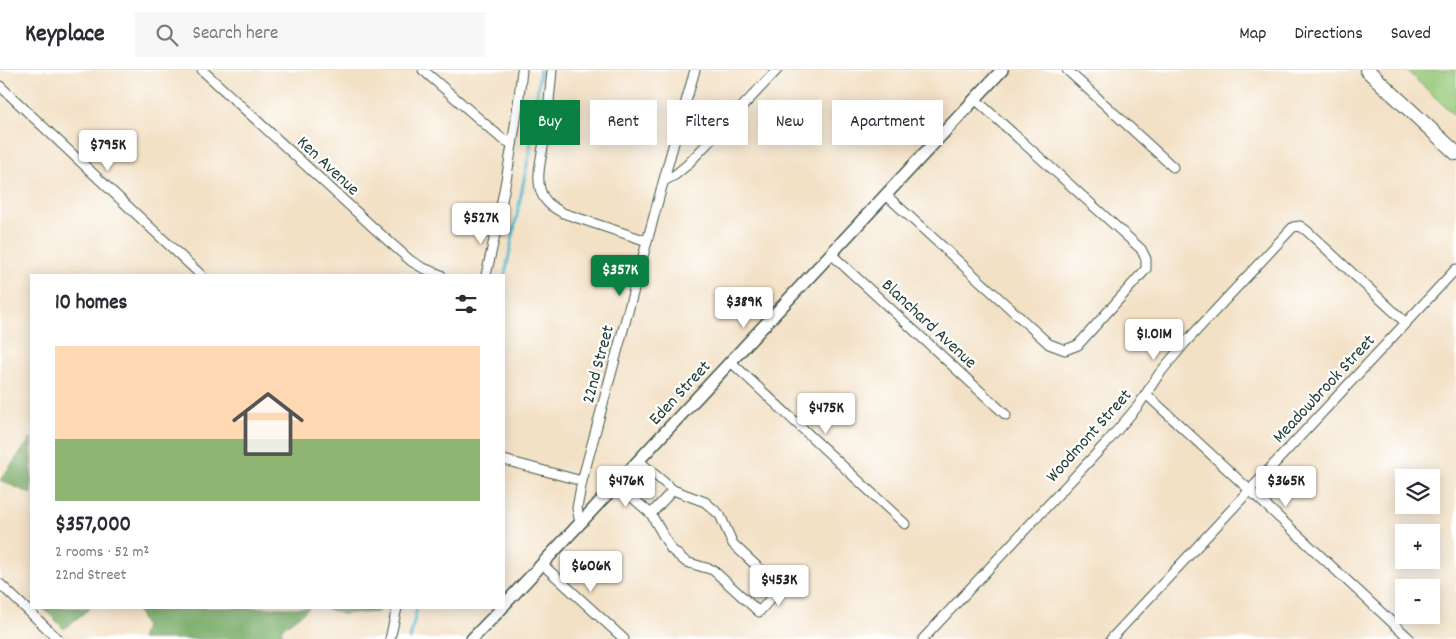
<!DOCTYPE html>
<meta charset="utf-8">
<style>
body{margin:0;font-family:Dekko,sans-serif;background:#f7f7f7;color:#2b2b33;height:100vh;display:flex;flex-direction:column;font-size:19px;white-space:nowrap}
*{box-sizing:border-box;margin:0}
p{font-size:16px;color:#7c7c81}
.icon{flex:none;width:28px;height:28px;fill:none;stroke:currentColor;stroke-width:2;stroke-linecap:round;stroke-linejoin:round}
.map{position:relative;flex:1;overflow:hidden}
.side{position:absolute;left:30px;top:204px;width:475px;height:335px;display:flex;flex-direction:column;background:#fff;border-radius:0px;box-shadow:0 2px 12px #0003}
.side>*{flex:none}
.guide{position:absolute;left:520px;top:30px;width:475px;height:45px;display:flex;gap:10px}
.fabs{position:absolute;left:1395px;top:399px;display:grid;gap:10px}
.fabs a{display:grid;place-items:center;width:45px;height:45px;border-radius:0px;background:#fff;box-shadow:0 2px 12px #0003;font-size:25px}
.price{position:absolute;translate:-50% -42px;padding:0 11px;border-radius:5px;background:#fff;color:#222;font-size:16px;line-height:32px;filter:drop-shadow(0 1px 2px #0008)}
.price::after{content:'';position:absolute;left:50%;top:30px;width:15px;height:11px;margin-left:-8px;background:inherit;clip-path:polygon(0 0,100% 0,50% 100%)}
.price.current{background:#0b8043;color:#fff}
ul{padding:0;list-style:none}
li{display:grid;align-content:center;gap:10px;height:265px;padding:0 25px}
li span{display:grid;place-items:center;height:155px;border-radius:0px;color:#555}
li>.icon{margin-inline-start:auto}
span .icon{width:90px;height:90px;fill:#fffc;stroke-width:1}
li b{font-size:21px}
h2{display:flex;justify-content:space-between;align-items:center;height:60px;padding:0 25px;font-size:21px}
.chip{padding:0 18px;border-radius:0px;background:#fff;box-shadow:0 2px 12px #0003;font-size:18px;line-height:45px}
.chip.current{background:#0b8043;color:#fff}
header{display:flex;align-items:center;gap:30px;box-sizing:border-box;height:70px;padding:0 25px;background:#fff;border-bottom:1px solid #e1e1e2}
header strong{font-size:24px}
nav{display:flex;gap:28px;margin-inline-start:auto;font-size:18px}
.search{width:350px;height:45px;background:#f7f7f7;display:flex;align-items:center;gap:12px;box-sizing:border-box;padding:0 18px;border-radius:0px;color:#7c7c81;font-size:19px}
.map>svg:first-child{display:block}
.green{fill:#98c979;stroke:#5c8356}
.forest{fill:#7aad69;stroke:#4c754e}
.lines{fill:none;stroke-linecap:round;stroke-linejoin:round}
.stream{stroke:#54bdd1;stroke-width:3}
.minor-casing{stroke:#3f564a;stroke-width:11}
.tertiary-casing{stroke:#3f564a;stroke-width:14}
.secondary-casing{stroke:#3f564a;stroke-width:16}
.minor{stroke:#fff;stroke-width:9}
.tertiary{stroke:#fff;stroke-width:11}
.secondary{stroke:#fff;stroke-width:14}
.labels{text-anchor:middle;stroke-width:4.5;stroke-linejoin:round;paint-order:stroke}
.street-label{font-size:18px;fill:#1f3d34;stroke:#fff}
</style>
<header>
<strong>Keyplace</strong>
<div class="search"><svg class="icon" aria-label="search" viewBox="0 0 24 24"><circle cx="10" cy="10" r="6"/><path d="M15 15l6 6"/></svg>Search here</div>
<nav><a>Map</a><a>Directions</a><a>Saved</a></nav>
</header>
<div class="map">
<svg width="1456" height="569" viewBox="0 0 1456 569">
<rect width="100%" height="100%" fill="#fff"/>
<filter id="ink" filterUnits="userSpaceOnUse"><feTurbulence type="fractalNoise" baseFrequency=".02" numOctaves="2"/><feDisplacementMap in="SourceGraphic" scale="10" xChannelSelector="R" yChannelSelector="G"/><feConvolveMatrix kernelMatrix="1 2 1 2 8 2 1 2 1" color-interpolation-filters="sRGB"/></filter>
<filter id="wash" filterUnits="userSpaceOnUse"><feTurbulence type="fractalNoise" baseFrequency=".0096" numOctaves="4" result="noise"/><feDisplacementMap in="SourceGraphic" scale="20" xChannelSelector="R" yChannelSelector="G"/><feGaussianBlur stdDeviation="1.12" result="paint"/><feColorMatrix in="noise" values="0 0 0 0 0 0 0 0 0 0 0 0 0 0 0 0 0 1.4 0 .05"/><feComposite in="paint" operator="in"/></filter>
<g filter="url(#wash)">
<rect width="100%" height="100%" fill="#f3e1c6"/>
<path class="green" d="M1406,0H1456V47Z"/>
<g class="forest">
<path d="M31,368V424L0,410Z"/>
<path d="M43,538H90L64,559Z"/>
<path d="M136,538H309L281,559L284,569H141L145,556Z"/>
<path d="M325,538H379L378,542L342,544Z"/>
</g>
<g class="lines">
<g class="stream">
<path d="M504,210L529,85L540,0"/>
<path d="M410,569L417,538"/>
</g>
</g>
</g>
<g filter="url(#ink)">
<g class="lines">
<defs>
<g id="minor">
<path d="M202,0L376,160L411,191L423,198L441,205"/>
<path d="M423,0L501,68L512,74"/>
<path d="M552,0C550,22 548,44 545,65C543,83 535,105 541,122C545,133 554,138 563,143L647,171"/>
<path d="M1067,0L1173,97"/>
<path d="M0,16L201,205"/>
<path d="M664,111L675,105L687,95L777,0"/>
<path d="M886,125L1049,274L1065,280L1078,275L1146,199V189L1141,179L975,29"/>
<path d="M831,184L1006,345"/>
<path d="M486,205C502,137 515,69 522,0"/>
<path d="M731,292L905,454"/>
<path d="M1146,324L1410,569"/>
<path d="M504,390L582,411"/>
<path d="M617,414L651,444L671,479L686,492L713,500L759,542L780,518L733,474L720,445L705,432L673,420L639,391"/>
<path d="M651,444L673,420"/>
<path d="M580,453L577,438L582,411L670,87L695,0"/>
<path d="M542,494L624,569"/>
<path d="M0,514L58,569"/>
<path d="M390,569L397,538"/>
<path d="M923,569L1108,371L1138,336L1159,304L1184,274L1293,157L1300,156L1307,161L1406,253"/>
<path d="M1111,569L1456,199"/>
</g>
<g id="tertiary">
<path d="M504,535L1002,0"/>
<path d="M472,569L502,538"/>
</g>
<path id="secondary" d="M1367,0L1456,83"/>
</defs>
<use href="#minor" class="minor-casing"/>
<use href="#tertiary" class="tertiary-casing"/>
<use href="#secondary" class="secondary-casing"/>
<use href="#minor" class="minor"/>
<use href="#tertiary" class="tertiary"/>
<use href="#secondary" class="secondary"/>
</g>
</g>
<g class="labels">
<g class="street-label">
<text transform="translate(329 95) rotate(43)" y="6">Ken Avenue</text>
<text transform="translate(930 253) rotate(43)" y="6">Blanchard Avenue</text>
<text transform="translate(597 294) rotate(-75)" y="6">22nd Street</text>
<text transform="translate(1323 318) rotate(-47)" y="6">Meadowbrook Street</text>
<text transform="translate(679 322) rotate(-47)" y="6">Eden Street</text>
<text transform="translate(1088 365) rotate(-48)" y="6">Woodmont Street</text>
</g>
</g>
</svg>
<div class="fabs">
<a><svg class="icon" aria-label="layers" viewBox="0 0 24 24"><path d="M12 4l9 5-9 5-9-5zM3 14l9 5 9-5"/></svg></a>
<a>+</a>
<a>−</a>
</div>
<b class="price" style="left:108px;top:102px">$795K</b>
<b class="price" style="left:481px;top:175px">$527K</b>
<b class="price current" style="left:620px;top:227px">$357K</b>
<b class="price" style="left:744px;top:259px">$389K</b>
<b class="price" style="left:1154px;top:291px">$1.01M</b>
<b class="price" style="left:826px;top:365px">$475K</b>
<b class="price" style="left:626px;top:438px">$476K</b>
<b class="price" style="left:1286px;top:438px">$365K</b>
<b class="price" style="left:591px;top:523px">$606K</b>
<b class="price" style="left:779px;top:537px">$453K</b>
<div class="guide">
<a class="chip current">Buy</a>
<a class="chip">Rent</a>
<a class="chip">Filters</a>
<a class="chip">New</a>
<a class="chip">Apartment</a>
</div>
<section class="side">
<h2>10 homes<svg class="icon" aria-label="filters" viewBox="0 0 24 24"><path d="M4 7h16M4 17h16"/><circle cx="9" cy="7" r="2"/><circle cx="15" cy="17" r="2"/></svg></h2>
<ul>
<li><span style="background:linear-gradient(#ffd9b3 60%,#8fb573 0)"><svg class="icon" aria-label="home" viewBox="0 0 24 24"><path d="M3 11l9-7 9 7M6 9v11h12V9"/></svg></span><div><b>$357,000</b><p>2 rooms · 52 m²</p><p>22nd Street</p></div></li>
</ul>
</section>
</div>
